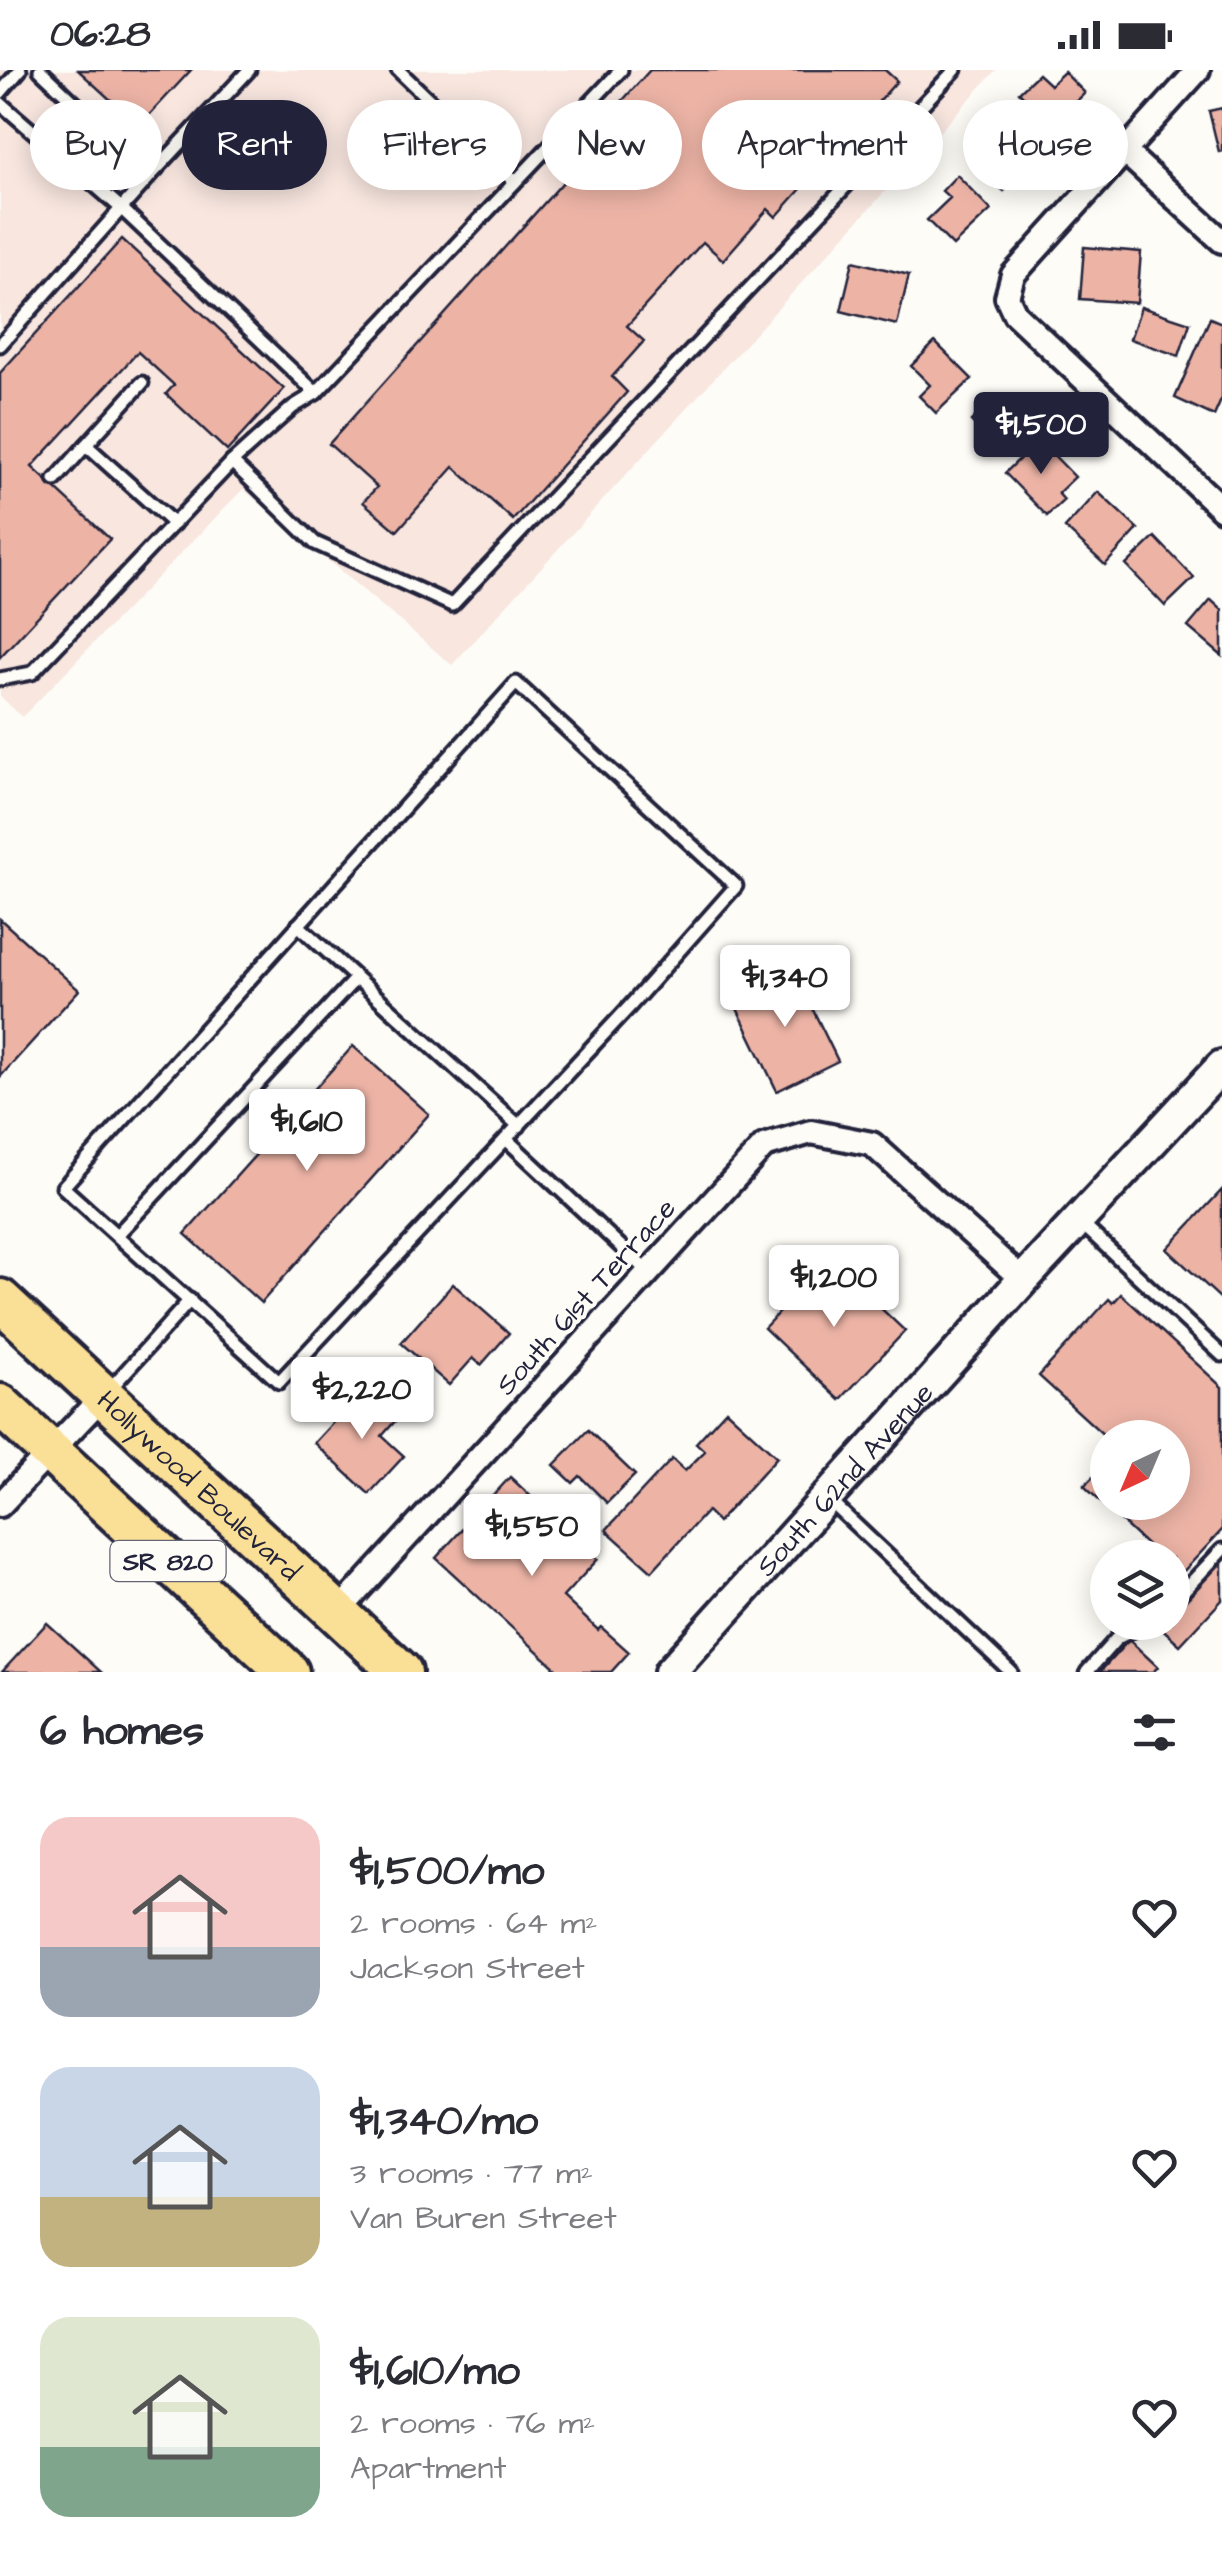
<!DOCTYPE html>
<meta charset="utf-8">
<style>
body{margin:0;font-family:"Architects Daughter",sans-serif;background:#f7f7f7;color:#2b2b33;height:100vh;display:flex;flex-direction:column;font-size:38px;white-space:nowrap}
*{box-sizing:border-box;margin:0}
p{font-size:32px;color:#7c7c81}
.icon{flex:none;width:55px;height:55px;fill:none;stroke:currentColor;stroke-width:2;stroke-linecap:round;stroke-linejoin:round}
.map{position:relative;height:1602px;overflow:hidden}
.panel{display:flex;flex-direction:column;background:#fff;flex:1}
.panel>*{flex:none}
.top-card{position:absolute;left:30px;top:30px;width:1162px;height:90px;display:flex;gap:20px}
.needle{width:65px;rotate:224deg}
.buttons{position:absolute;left:1090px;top:1350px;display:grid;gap:20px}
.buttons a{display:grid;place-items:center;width:100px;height:100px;border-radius:50%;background:#fff;box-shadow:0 5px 25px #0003;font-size:50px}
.price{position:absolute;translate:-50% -85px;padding:0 22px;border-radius:10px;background:#fff;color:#222;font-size:32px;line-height:65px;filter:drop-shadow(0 2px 5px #0008)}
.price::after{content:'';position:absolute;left:50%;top:60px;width:30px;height:22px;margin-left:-15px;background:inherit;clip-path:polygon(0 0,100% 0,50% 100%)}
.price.current{background:#22223b;color:#fff}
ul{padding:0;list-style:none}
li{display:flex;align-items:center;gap:30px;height:250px;padding:0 40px}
li span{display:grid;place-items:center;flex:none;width:280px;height:200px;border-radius:30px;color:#555}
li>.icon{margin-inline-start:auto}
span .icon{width:120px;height:120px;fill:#fffc;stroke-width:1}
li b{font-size:42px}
h2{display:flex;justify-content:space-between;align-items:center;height:120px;padding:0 40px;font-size:42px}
.chip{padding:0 35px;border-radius:45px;background:#fff;box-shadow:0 5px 25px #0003;font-size:35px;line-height:90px}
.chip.current{background:#22223b;color:#fff}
.status{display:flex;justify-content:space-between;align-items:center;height:70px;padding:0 50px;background:#fff;direction:ltr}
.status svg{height:28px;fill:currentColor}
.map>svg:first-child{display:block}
.built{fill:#f8e6df}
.building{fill:#edb4a6;stroke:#22223b;stroke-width:2.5}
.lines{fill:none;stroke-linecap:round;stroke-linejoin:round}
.lane-casing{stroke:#22223b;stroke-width:19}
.street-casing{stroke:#22223b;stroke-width:30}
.secondary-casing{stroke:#22223b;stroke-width:38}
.highway-casing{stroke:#22223b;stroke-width:48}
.lane{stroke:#fdfcf7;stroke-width:11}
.street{stroke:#fdfcf7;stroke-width:22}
.secondary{stroke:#fdfcf7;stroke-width:30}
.highway{stroke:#fadf96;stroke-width:40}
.labels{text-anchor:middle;stroke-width:8;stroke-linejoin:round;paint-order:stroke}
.shield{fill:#fdfcf7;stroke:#646373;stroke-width:2.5}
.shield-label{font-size:25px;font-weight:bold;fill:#22223b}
.street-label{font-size:28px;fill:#22223b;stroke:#fdfcf7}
</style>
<div class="status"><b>06:28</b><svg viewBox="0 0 49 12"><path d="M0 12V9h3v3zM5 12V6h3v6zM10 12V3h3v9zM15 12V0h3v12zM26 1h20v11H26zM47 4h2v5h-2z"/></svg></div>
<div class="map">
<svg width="1222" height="1602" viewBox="0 0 1222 1602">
<rect width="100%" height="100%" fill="#fdfcf7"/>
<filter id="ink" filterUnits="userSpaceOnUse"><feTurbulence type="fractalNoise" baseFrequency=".01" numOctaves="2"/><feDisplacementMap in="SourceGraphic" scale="20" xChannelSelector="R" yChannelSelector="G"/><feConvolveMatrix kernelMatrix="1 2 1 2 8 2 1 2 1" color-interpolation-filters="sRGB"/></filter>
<g filter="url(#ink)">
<path class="built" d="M0,0H996L452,595L243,419L22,647L0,626Z"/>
<g class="building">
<path d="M78,0H191L139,56Z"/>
<path d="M650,0H885L897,11L776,147L768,139L723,190L703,172L627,256L644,271L612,307L627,322L513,450L454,397L397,461L363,432L377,417L329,374L623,45L615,39Z"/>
<path d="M1064,2L1085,23L1052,55L1019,22L1038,4L1050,15Z"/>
<path d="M1222,38V81L1219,82L1209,41Z"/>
<path d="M1011,59L1039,83L1004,121L977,97Z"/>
<path d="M957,105L991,140L953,176L927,150L950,128L942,121Z"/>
<path d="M122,169L284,319L227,381L166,324L174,315L138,282L32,397L110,469L0,587V303Z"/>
<path d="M1084,177L1141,182L1137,233L1080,229Z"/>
<path d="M853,191L909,205L897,255L841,241Z"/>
<path d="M1141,237L1190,253L1179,286L1130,269Z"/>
<path d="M1210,248L1222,253V328L1214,346L1175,328Z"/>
<path d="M935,272L972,309L936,343L919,326L930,315L911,296Z"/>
<path d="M997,327L1022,353L997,378L971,351Z"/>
<path d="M1039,370L1075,407L1058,423L1064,430L1047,446L1005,403Z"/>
<path d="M1098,422L1138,459L1105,495L1065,458Z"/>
<path d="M1155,467L1194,508L1165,536L1126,495Z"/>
<path d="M1211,530L1222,540V586L1188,557Z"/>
<path d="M0,849L79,920L0,1007Z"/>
<path d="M793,899L838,991L777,1021L732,928Z"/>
<path d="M353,976L429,1044L261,1233L185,1164Z"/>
<path d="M1222,1120V1230L1167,1179Z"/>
<path d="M829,1189L905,1261L840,1330L764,1258Z"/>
<path d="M453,1214L509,1263L481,1295L473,1288L449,1315L401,1273Z"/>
<path d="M1121,1224L1222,1317V1460L1179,1506L1172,1500V1488H1160L1084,1416L1108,1392V1432H1172V1368L1108,1369L1039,1306L1109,1229L1113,1233Z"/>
<path d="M363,1320L396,1350L382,1366L404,1386L369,1424L314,1373Z"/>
<path d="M726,1340L777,1387L718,1452L707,1441L652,1501L606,1460L672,1389L685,1401L705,1381L696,1373Z"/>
<path d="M588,1360L635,1405L607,1433L580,1406L573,1413L554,1395Z"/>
<path d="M510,1407L598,1489L563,1527L598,1560L601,1557L629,1582L611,1602H560L436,1488Z"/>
<path d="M1222,1482V1530L1180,1575L1156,1553L1172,1552V1535Z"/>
<path d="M47,1553L101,1602H2Z"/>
<path d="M1129,1570L1158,1597L1153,1602H1100Z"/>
</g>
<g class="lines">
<defs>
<g id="lane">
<path d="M40,0L151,105"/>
<path d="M398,0L515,112"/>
<path d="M0,23L20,0"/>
<path d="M0,33L121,138L316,323L621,0"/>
<path d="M0,275L151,105L249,0"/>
<path d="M142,313L86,375L174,454"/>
<path d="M232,392L315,473L452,535L955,0"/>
<path d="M55,410L86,375"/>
<path d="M0,609L32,603L232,392L293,337L316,323"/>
<path d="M516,613L736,816L630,936L279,1312L63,1117Z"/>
<path d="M298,855L519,1056"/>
<path d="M506,1069L648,1202"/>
<path d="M1081,1153L1222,1285"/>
<path d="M117,1165L356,908"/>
<path d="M109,1320L190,1230"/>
<path d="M829,1430L1011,1602"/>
<path d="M1172,1533L1222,1480"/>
<path d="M1087,1602L1117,1568L1150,1552"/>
</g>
<g id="street">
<path d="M1198,0L1013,205L1007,227L1015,244L1222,439"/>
<path d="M1125,82L1222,171"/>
<path d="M0,1435L103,1326"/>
<path d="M337,1543L764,1076L811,1062L872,1074L1023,1210"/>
</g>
<g id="secondary">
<path id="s1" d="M670,1602L1023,1210L1222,996"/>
</g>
<g id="highway">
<path id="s2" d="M0,1230L401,1602"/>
<path d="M0,1335L288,1602"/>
</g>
</defs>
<use href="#lane" class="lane-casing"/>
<use href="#street" class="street-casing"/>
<use href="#secondary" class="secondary-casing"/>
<use href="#highway" class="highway-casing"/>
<use href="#lane" class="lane"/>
<use href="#street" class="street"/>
<use href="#secondary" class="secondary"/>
<use href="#highway" class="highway"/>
</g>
</g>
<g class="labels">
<rect class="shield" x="110.5" y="1471" width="115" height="40" rx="8"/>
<g class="shield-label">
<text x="168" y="1500">SR 820</text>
</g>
<g class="street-label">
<text transform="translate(585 1226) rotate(-48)" y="10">South 61st Terrace</text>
<text dy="10" stroke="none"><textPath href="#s1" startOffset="260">South 62nd Avenue</textPath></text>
<text dy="10" stroke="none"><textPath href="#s2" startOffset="272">Hollywood Boulevard</textPath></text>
</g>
</g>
</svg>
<div class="buttons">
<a><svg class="needle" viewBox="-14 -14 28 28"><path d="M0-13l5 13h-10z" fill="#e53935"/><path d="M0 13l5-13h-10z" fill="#7c7c81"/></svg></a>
<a><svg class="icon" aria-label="layers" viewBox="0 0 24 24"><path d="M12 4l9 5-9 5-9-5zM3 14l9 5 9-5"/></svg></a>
</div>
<b class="price current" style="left:1041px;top:407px">$1,500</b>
<b class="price" style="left:785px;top:960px">$1,340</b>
<b class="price" style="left:307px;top:1104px">$1,610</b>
<b class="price" style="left:834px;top:1260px">$1,200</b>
<b class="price" style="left:362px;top:1372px">$2,220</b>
<b class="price" style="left:532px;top:1509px">$1,550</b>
<div class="top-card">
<a class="chip">Buy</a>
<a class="chip current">Rent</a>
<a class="chip">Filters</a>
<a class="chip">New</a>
<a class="chip">Apartment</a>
<a class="chip">House</a>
</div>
</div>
<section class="panel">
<h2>6 homes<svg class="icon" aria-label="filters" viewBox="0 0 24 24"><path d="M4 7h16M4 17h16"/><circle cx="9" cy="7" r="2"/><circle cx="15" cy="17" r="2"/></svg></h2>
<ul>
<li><span style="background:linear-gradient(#f6c9c9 65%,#9aa5b1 0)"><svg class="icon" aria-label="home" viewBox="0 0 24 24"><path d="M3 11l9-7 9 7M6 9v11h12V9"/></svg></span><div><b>$1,500/mo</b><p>2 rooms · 64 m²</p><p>Jackson Street</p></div><svg class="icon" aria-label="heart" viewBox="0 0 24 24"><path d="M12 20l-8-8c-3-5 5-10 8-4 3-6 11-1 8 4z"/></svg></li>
<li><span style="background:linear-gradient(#c9d6e8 65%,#c2b280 0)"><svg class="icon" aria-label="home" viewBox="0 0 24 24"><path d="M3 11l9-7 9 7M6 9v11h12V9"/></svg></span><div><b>$1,340/mo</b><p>3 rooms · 77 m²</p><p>Van Buren Street</p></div><svg class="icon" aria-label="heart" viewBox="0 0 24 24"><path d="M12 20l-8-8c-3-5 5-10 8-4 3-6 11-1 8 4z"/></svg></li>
<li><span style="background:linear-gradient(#dfe7d0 65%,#7fa58c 0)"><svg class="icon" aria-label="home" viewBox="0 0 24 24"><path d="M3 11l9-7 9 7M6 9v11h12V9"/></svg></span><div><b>$1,610/mo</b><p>2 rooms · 76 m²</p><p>Apartment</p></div><svg class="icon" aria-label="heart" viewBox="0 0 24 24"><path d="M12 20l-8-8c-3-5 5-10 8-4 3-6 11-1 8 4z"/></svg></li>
</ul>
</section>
